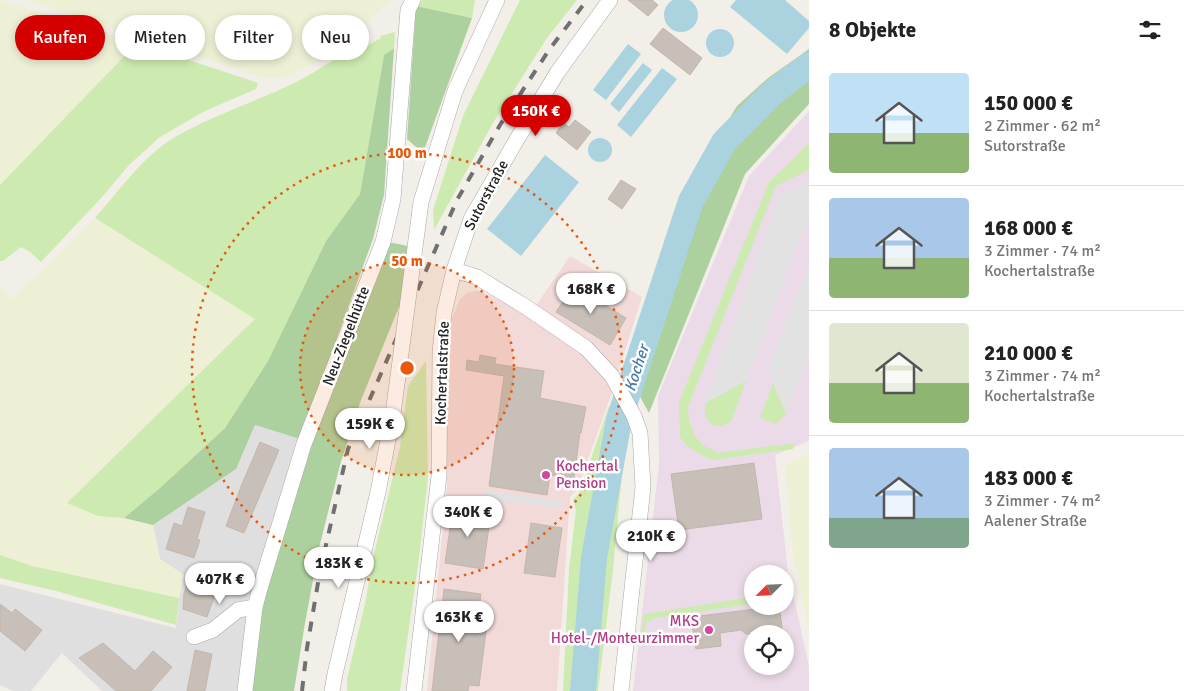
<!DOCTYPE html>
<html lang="de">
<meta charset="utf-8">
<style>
body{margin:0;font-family:Signika,sans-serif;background:#f2f2f2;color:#222;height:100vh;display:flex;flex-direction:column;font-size:19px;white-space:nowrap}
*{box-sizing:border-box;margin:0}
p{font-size:16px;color:#767676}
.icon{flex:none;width:28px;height:28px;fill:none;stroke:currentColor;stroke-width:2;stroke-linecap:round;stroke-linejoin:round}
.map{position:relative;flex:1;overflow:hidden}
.details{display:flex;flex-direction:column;background:#fff;width:375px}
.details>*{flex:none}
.top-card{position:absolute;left:15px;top:15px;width:475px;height:45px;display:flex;gap:10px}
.needle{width:32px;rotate:246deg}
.buttons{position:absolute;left:744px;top:565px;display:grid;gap:10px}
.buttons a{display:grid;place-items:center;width:50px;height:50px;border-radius:50%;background:#fff;box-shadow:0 2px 8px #0003;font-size:25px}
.price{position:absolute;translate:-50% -42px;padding:0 11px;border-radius:18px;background:#fff;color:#222;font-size:16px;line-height:32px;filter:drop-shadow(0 1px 2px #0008)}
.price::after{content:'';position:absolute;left:50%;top:30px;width:15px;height:11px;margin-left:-8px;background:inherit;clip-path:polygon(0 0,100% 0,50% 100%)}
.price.on{background:#d40000;color:#fff}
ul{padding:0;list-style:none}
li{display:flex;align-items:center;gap:15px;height:125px;padding:0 20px}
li+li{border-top:1px solid #e0e0e0}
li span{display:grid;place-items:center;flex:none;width:140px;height:100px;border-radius:5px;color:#555}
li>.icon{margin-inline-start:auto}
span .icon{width:60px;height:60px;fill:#fffc;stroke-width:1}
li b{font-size:21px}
h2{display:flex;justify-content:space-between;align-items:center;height:60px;padding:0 20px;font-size:21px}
.chip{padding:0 18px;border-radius:22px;background:#fff;box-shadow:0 2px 8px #0003;font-size:18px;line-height:45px}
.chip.on{background:#d40000;color:#fff}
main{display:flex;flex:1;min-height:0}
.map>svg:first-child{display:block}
.residential{fill:#e0dfdf}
.commercial{fill:#f2dad9}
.industrial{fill:#ebdbe8;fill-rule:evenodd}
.farmland{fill:#eef0d5}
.grass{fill:#cdebb0}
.forest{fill:#add19e}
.parking{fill:#e2e2e2}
.water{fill:#aad3df}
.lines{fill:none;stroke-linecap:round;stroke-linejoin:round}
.river{stroke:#aad3df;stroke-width:26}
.building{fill:#c7bfb8;stroke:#c4b6ab}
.minor-casing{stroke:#a9a9a9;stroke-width:16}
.minor{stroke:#fff;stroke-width:15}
.rail{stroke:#707070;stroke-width:4;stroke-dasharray:10 10;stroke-linecap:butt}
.minor-bridge-casing{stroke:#a9a9a9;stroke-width:16;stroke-linecap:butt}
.minor-bridge{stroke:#fff;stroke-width:15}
.ring{fill:none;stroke:#e8590c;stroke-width:2.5;stroke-dasharray:2.5 5}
.hotel-dot{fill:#d1479c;stroke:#fff;stroke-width:2}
.labels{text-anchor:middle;stroke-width:5;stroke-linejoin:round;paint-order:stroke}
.street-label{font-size:15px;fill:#222;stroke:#fff}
.hotel-label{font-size:15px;fill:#b23c85;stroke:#fff;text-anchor:start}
.water-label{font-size:16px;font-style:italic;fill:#4a7aab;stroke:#fff}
.centre{fill:#e8590c;stroke:#fff;stroke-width:2.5}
.ring-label{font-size:15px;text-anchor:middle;font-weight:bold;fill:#e8590c;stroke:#fff;stroke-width:5;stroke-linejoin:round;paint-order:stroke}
</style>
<main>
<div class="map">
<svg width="809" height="691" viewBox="0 0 809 691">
<rect width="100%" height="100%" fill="#f2efe9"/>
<path class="residential" d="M255,425L300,439L241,691H102L62,653L31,691H13L0,685V584L176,628L179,598L184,575L160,559L153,525L236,469Z"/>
<path class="commercial" d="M570,256L642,297L608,404L577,490L570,497L557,691H427L447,485L445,354L452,318L460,299L469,292L480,291L530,314Z"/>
<path class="industrial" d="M809,111V441L775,455L788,572L809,666V691H633L659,464L658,396L749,176ZM752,574H785V606H752ZM752,634H785V666H752Z"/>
<g class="farmland">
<path d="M0,0L137,43L0,185Z"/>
<path d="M27,0H391L347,41L310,66L285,77L276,79L263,78Z"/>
<path d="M95,218L255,319L68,503L98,516L124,518L153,525L160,559L184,575L179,598L32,566L0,555V287L12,299Z"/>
<path d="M809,454V629L793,556L785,465Z"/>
</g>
<g class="grass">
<path d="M423,0H475L472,18L416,6Z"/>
<path d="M520,0H577L547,38L493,123L434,230L433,210L463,116Z"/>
<path d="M395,32L394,48L384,55L360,194L326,241L268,361L225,428L160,488L124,518L98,516L67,503L255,319L95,218C119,191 143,156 175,137C213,115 256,102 296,82C320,70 341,55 363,39L367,46L381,38L380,36Z"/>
<path d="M137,43L258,83L256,89L205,111L160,137L129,165L103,196L41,262L30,252L21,247L3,261H0V185Z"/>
<path d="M809,143V170L776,186L688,407L689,420L695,436L704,446L719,453L795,443L793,449L713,460L699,454L687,446L680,437L679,402L769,182Z"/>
<path d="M426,361L428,477L419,558L400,691H347V679L365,604L374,554L400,447L408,386Z"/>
<path d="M746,381L731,422L722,426H713L705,416V403Z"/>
<path d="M773,383L786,414L776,424L760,418Z"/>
<path d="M609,406L615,415L624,451L613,570L598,691H563L569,569L576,510L573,500L579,493Z"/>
<path d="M0,555L32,566L179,598L176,625L56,591L0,578Z"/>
<path d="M752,597V604L656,618L647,621L642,644L640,643L644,614Z"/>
</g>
<g class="forest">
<path d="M416,6L472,18L423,153L407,139Z"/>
<path d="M394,48L384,195L373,239L300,439L255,425L236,469L153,525L124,518L160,488L225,428L268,361L326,241L360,194L384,55Z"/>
<path d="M809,49V104L745,174L649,413L626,371L686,189L737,106L768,78Z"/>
<path d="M388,242L408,246L401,302L361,400L340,465L319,548L305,623L294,691H251L261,607L310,445Z"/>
</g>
<g class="parking">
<path d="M809,184V215L746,381L705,403L780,195Z"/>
<path d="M809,264V355L786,414L768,370Z"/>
<path d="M485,491L563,501L562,508L484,499Z"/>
</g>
<g class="water">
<circle cx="681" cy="15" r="17"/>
<path d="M736,0H785L809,21V28L787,54L730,7Z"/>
<circle cx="720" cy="43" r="14"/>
<path d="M628,44L641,54L606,100L593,90Z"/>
<path d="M643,63L652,70L619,112L610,104Z"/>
<path d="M662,68L677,79L631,137L617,125Z"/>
<circle cx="600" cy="150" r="12"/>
<path d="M545,155L579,182L521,256L487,229Z"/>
</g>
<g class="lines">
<path class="river" d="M583,691L594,558L619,420L691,201L724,142L772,93L809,65"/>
</g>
<g class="building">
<path d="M628,0H652L658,5L648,16Z"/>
<path d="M663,28L702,58L690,75L650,44Z"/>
<path d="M575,120L591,132L577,150L556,133L563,123L569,127Z"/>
<path d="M621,180L636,189L622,209L608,199Z"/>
<path d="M573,286L626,318L610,345L556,312Z"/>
<path d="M480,355L496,358L495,364L544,371L540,398L586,407L581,433L580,432L574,478L550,475L547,495L489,486L504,376L466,370L467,360L479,362Z"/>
<path d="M260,442L279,450L244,533L226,526L242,484Z"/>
<path d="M754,463L762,519L679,530L671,474Z"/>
<path d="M188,507L205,512L197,539L200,540L194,558L166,549L174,523L182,526Z"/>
<path d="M453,507L491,513L483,569L445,563Z"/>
<path d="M531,523L562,528L555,577L524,573Z"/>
<path d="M193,568L221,578L207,617L183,609L184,593Z"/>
<path d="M444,589L481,594L477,623L487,624L479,686L469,685L468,691H432Z"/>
<path d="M0,604L12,613L15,609L42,630L25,651L0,631Z"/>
<path d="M779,606L783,634H746L741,630L720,633L721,646L696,649L691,617Z"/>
<path d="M103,643L135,671L153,651L172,667L151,691H116L79,658Z"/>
<path d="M195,650L212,654L205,691H187Z"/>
</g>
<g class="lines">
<defs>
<g id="minor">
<path d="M421,202L455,91L497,0"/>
<path d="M454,270L477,277L526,307L586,348L612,376L634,416L640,433L643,487L621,691"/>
<path d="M194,637L213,630L238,610L255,607"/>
<path d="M245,691L255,607L261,585L304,444L383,242L393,199L408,10L413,0"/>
<path d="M332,691L335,674L378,492L393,414"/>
<path d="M414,691L439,476L440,352L444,313L454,270L471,219L513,146L557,73L610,0"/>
</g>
</defs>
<use href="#minor" class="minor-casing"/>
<use href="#minor" class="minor"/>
<path class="rail" d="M302,691L307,648L320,571L348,449L457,200L500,125L549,50L587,0"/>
<defs>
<path id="minor-bridge" d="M393,414L421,202"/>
</defs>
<use href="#minor-bridge" class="minor-bridge-casing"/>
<use href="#minor-bridge" class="minor-bridge"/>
</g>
<circle cx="407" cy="368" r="107" fill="#e8590c" fill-opacity=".12"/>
<g class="ring">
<circle cx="407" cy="368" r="107"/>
<circle cx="407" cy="368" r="215"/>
</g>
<g class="hotel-dot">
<circle cx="546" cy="475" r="5"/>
<circle cx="709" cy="630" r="5"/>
</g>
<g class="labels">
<g class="street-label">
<text transform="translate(486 195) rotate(-62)" y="5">Sutorstraße</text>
<text transform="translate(346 336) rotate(-69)" y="5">Neu-Ziegelhütte</text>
<text transform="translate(442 373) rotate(-88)" y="5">Kochertalstraße</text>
</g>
<g class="hotel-label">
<text x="556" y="471">Kochertal<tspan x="556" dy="17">Pension</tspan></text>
<text x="699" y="626" text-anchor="end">MKS<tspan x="699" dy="17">Hotel-/Monteurzimmer</tspan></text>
</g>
<g class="water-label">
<text transform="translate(636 368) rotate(-72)" y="6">Kocher</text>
</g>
</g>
<circle cx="407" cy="368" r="8" class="centre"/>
<g class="ring-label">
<text x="407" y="158">100 m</text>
<text x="407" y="266">50 m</text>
</g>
</svg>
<div class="buttons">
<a><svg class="needle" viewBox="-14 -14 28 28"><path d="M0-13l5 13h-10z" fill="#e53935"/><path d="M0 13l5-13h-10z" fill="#767676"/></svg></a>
<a><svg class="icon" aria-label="locate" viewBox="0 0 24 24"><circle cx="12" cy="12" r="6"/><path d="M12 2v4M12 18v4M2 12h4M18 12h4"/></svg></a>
</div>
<b class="price on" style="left:536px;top:137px">150K €</b>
<b class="price" style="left:591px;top:315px">168K €</b>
<b class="price" style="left:370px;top:450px">159K €</b>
<b class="price" style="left:468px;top:538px">340K €</b>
<b class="price" style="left:651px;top:562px">210K €</b>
<b class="price" style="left:339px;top:589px">183K €</b>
<b class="price" style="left:220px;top:605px">407K €</b>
<b class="price" style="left:459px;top:643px">163K €</b>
<div class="top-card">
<a class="chip on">Kaufen</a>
<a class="chip">Mieten</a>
<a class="chip">Filter</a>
<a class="chip">Neu</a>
</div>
</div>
<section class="details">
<h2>8 Objekte<svg class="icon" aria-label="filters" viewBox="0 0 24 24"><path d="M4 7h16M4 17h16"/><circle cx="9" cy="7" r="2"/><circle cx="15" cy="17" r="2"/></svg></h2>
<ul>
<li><span style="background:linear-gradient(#bfe0f5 60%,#8fb573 0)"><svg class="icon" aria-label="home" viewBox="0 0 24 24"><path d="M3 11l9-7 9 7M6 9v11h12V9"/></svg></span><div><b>150 000 €</b><p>2 Zimmer · 62 m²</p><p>Sutorstraße</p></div></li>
<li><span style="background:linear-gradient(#a9c7e8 60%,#8fb573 0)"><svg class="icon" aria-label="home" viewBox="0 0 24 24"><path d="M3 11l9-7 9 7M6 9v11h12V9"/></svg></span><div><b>168 000 €</b><p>3 Zimmer · 74 m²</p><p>Kochertalstraße</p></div></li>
<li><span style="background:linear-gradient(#dfe7d0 60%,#8fb573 0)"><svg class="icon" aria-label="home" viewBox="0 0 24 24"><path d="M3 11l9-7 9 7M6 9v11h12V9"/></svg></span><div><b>210 000 €</b><p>3 Zimmer · 74 m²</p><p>Kochertalstraße</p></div></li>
<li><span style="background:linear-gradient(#a9c7e8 70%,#7fa58c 0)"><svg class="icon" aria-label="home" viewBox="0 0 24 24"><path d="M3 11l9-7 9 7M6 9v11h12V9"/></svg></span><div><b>183 000 €</b><p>3 Zimmer · 74 m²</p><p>Aalener Straße</p></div></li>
</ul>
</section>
</main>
